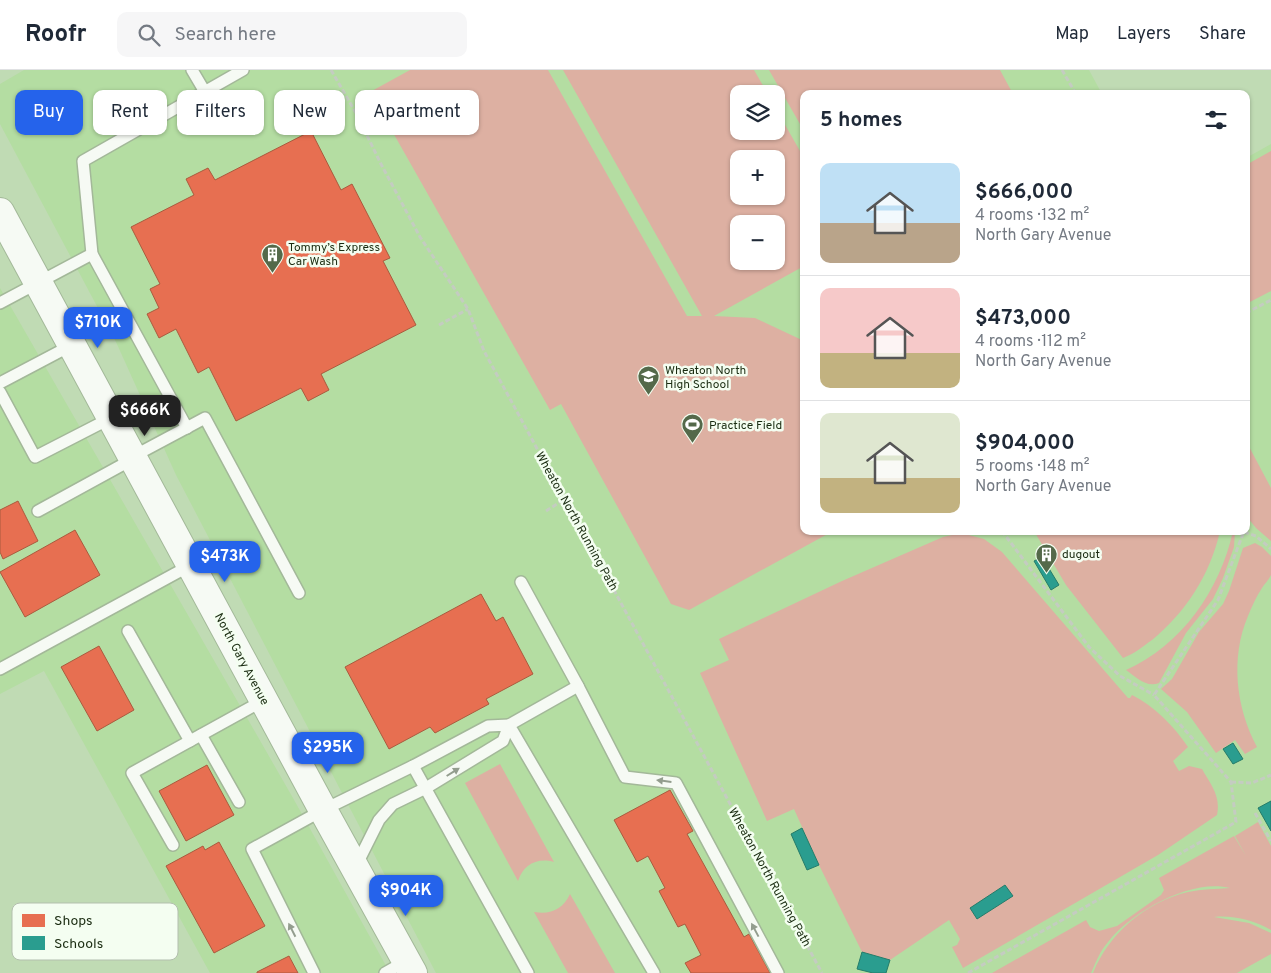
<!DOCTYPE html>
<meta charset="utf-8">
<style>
body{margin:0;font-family:Overpass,sans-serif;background:#f6f6f7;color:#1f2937;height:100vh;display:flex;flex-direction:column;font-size:19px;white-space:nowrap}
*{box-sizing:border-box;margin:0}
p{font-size:16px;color:#747a83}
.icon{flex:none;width:28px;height:28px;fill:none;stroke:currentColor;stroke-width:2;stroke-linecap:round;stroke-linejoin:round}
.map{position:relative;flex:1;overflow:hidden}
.side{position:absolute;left:800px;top:20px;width:450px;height:445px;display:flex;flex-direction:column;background:#fff;border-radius:10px;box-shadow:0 1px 4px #0004}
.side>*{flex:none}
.banner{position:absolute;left:15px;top:20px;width:475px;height:45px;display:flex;gap:10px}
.tools{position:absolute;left:730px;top:15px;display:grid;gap:10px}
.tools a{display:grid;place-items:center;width:55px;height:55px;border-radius:10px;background:#fff;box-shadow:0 1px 4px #0004;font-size:25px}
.price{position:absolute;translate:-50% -42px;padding:0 11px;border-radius:10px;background:#2563eb;color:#fff;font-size:16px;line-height:32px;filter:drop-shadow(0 1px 2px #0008)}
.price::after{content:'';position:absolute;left:50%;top:30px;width:15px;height:11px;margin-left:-8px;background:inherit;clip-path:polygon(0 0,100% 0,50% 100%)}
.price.active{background:#222;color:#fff}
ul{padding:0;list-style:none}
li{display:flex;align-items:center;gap:15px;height:125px;padding:0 20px}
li+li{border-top:1px solid #e0e1e3}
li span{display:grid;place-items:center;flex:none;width:140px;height:100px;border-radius:10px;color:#555}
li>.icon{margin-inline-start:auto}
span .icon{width:60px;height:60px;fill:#fffc;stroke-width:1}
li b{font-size:21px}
h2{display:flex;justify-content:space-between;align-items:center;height:60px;padding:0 20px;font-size:21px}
.pill{padding:0 18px;border-radius:10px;background:#fff;box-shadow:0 1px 4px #0004;font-size:18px;line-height:45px}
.pill.active{background:#2563eb;color:#fff}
header{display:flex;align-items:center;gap:30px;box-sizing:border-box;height:70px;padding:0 25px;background:#fff;border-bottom:1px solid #e0e1e3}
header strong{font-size:24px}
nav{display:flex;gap:28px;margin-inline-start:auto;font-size:18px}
.search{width:350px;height:45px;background:#f6f6f7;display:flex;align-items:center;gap:12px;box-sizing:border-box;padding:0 18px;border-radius:10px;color:#747a83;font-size:19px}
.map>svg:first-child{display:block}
.built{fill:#b4dda2;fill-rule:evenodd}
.grass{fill:#ddb0a2;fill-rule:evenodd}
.shops{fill:#e76f51;stroke:#aa5b3e}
.schools{fill:#2a9d8f;stroke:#257b69}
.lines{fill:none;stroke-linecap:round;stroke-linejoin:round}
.service-casing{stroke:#a3b899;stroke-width:14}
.tertiary-casing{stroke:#a3b899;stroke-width:30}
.path{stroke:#c4ccc1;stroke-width:3;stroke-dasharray:5 2.5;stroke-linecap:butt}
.service{stroke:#f6faf4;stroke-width:11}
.tertiary{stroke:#f6faf4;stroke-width:28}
.oneway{fill:#939d8e}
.labels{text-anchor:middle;stroke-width:5;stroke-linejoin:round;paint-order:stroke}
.poi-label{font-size:12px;fill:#1a2c11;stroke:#f4fef1;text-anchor:start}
.street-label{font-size:12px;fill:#1a2c11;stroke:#f4fef1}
.key{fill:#f4fef1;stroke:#b3bfae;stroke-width:1}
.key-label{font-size:14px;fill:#1a2c11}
</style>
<header>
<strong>Roofr</strong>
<div class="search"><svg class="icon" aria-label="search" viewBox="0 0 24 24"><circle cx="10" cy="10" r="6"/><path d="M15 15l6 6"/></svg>Search here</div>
<nav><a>Map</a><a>Layers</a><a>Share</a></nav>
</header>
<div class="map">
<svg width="1271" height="903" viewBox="0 0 1271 903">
<rect width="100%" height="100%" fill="#c0dbb4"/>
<g class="built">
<path d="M24,0H1089L1102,24H804V461H1246V88L1271,74V903H436L176,405L116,272L0,54V14ZM739,24H776V61H739ZM739,89H776V126H739ZM739,154H776V191H739Z"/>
<path d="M0,218L293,728L390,903H210L44,601L0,624Z"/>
</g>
<g class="grass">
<path d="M410,0H548L687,246H702L563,0H754L768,24H739V61H776V39L804,88V196L714,246L755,248L804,271V461H833L689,540L671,534L561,334L550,340L370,22ZM739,89H776V126H739ZM739,154H776V191H739Z"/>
<path d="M769,0H1000L1013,24H804V61Z"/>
<path d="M1271,81V221L1246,234V95Z"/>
<path d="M1246,371L1271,418V471L1256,458L1247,447Z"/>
<path d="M1034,461H1220C1210,505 1186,542 1152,570C1142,577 1134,584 1123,588L1066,515Z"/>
<path d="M1233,461H1235L1234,477L1223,508L1213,529L1186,563L1159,613C1146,618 1136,607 1126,600C1182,575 1220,520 1233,461Z"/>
<path d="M961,463L984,469L1002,482L1128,628H1130L1132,625C1154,636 1174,656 1188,677L1173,691L1179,701L1189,696L1202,699C1211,715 1221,726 1217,745L1158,785L963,898L952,877L957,875L960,869L949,850L890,890L862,882L819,795L794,739L767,751L700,603L729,590L719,569L842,511L943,467ZM1012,826L977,849L971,838Z"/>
<path d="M1255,473L1262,477L1271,486C1271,491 1271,500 1271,505C1269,510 1264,514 1262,518C1256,527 1252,536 1248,546C1230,588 1236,638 1257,677L1245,684L1235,670L1216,683L1187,642L1161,619L1172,609L1199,562L1223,534L1229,521L1243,478Z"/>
<path d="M500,694L554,792C537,787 523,795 518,811L465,713Z"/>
<path d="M1258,752L1271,776V860C1254,850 1232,845 1214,847L1249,853L1271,863V884L1237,903H1093C1109,863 1146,832 1188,822C1202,819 1216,819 1230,818C1191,808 1131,842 1108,872C1100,881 1096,892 1091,903H992L1086,850L1090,857L1099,861L1117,856L1161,825L1164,820L1159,808L1234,766L1246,786L1235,766Z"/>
<path d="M570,824L615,903H568L534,842C551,845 563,839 570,824Z"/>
</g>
<g class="shops">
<path d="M311,61L341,120L352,114L390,188L383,191L416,255L321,304L329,320L308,331L301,318L236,351L209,297L198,303L176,259L159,268L147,244L159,238L150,219L160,214L131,157L194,125L186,109L208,98L215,110Z"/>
<path d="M18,431L38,471L3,489L0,482V440Z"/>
<path d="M75,460L100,505L25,547L0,502Z"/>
<path d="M481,524L496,551L503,547L533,604L486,629L489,634L435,663L430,657L389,679L345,597Z"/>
<path d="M99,576L134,640L97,661L61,597Z"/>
<path d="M207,695L234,745L186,771L159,721Z"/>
<path d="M670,720L693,761L687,764L744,867L749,864L770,903H691L685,893L701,885L685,854L678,857L659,821L665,818L648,786L637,792L614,750Z"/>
<path d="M219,772L265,856L214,883L166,796L203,776L205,780Z"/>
<path d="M289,886L298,903H257V902Z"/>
</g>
<g class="schools">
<path d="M1042,487L1059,515L1051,520L1034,491Z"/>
<path d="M1233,673L1243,689L1233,694L1223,679Z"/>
<path d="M1271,731V761L1258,738Z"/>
<path d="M802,758L819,795L807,800L791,764Z"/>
<path d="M1005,815L1013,826L977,849L970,838Z"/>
<path d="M862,882L890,890L886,903H873L857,899Z"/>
</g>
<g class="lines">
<defs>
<g id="service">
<path d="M192,0L205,22"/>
<path d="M0,233L92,184"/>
<path d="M0,313L72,275"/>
<path d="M0,322L35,387L111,348"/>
<path d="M187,358L92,184L83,91L243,0"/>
<path d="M132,387L205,348L299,523"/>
<path d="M38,441L133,389"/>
<path d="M521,512L578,616L509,655L654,903"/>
<path d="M128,561L190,671"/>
<path d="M0,599L191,495"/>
<path d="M578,616L625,707L676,713L778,903"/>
<path d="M201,665L239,732"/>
<path d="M413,696L528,903"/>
<path d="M173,775L132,703L264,630"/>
<path d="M314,903L252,779L323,740L413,696L488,656L509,655L503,671L426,718L393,734L379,750L356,796"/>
<path d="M385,903L406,891"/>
</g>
<path id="tertiary" d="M0,142L323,740L413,903"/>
</defs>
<use href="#service" class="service-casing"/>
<use href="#tertiary" class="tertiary-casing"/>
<g class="path">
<path d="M331,0L356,43L381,94L420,167L468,239L484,281L822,903"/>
<path d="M1062,0L1076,24"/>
<path d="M1246,243L1271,230"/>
<path d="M439,255L468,239"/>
<path d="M546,441L565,429"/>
<path d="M1002,461L1089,577L1120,606L1154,625"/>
<path d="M1244,462L1256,466L1271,479"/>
<path d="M1231,712L1252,713L1271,705"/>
<path d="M1255,743L1271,771"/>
<path d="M968,903L1236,752L1231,712L1154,625L1218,530L1244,461"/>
</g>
<use href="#service" class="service"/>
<use href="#tertiary" class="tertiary"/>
</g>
<defs><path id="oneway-solid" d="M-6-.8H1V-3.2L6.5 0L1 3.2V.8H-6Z" transform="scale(1.25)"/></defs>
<g class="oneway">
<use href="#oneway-solid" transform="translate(453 702) rotate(-32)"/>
<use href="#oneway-solid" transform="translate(664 711) rotate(-173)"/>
<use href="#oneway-solid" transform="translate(292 860) rotate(-117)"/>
<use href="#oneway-solid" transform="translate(755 860) rotate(-118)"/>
</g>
<defs>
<symbol id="building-pin" viewBox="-11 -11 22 30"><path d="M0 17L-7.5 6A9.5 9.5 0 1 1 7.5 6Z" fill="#54694a" stroke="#f4fef1"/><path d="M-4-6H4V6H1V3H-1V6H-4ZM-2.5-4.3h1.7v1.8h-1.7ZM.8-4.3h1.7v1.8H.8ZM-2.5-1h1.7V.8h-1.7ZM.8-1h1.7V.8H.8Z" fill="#fff"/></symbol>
<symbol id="school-pin" viewBox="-11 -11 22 30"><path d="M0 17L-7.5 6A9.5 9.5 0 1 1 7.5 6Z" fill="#54694a" stroke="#f4fef1"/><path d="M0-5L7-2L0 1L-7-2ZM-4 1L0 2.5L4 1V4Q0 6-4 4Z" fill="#fff"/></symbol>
<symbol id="stadium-pin" viewBox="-11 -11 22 30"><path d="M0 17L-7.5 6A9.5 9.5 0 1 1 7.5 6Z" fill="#54694a" stroke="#f4fef1"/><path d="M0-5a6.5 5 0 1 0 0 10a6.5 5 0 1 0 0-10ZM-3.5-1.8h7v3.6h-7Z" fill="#fff"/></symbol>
</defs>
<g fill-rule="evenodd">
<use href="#building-pin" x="260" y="172" width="25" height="34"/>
<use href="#school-pin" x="636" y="294" width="25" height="34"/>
<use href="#stadium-pin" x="680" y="342" width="25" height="34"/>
<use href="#building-pin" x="1034" y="472" width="25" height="34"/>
</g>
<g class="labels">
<g class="poi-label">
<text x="288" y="181">Tommy’s Express<tspan x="288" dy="14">Car Wash</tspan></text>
<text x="665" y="304">Wheaton North<tspan x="665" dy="14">High School</tspan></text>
<text x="709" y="359">Practice Field</text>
<text x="1062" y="488">dugout</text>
</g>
<g class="street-label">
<text transform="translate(577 451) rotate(61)" y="4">Wheaton North Running Path</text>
<text transform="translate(242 589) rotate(62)" y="4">North Gary Avenue</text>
<text transform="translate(770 807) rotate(61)" y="4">Wheaton North Running Path</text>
</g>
</g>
<rect x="12" y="833" width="166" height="57" rx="8" class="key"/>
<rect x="22" y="844" width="23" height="13" fill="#e76f51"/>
<rect x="22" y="866" width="23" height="14" fill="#2a9d8f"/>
<g class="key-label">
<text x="54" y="855">Shops</text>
<text x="54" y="878">Schools</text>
</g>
</svg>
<div class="tools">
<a><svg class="icon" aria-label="layers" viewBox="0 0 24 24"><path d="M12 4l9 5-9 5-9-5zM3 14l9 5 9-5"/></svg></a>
<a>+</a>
<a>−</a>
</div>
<b class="price" style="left:98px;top:279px">$710K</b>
<b class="price active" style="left:145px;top:367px">$666K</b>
<b class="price" style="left:225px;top:513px">$473K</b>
<b class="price" style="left:328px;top:704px">$295K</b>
<b class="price" style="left:406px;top:847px">$904K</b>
<div class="banner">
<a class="pill active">Buy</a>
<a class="pill">Rent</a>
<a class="pill">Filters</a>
<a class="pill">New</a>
<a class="pill">Apartment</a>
</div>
<section class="side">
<h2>5 homes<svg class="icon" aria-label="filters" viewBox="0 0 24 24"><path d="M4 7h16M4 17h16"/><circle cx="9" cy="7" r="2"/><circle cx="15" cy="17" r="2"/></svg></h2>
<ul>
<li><span style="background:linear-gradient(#bfe0f5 60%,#b9a48a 0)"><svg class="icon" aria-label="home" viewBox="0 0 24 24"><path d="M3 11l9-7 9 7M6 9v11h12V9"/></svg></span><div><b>$666,000</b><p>4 rooms · 132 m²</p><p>North Gary Avenue</p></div></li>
<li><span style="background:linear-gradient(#f6c9c9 65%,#c2b280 0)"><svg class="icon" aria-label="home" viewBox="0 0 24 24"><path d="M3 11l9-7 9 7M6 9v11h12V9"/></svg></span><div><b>$473,000</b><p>4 rooms · 112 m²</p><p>North Gary Avenue</p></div></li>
<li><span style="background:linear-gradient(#dfe7d0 65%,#c2b280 0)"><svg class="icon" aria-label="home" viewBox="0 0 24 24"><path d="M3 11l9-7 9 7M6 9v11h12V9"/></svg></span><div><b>$904,000</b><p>5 rooms · 148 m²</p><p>North Gary Avenue</p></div></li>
</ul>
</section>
</div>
